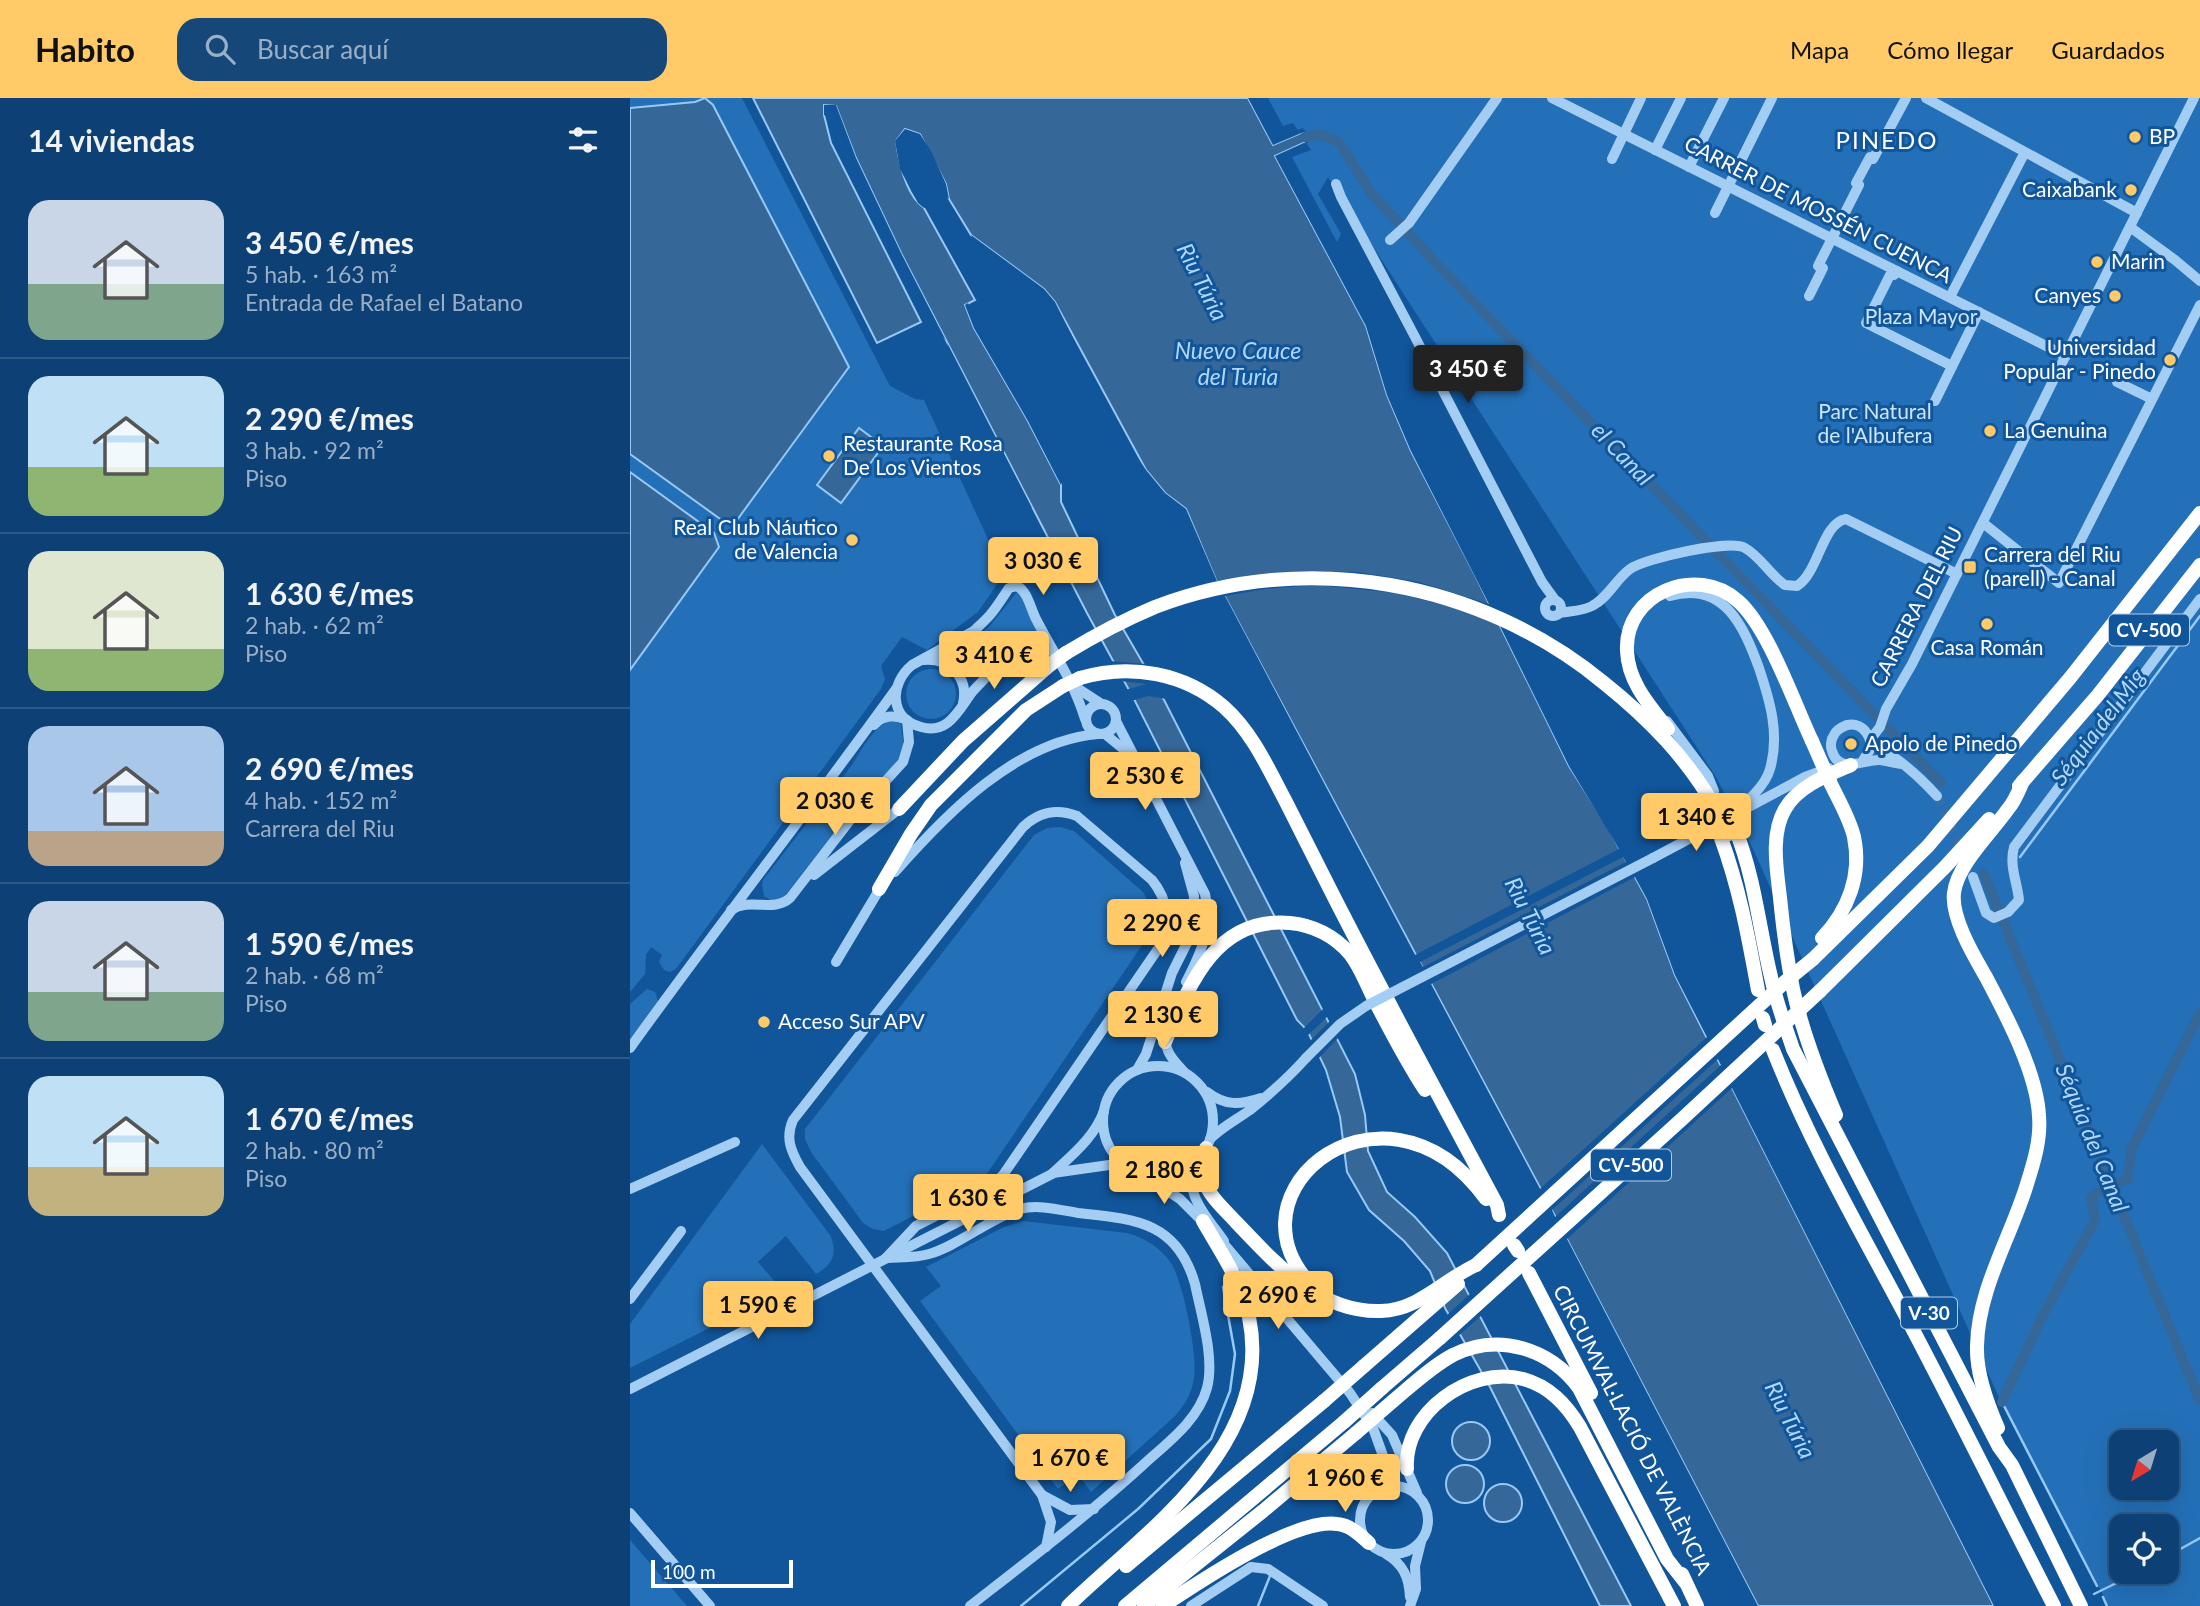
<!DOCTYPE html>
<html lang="es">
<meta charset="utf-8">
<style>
body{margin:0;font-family:Lato,sans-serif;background:#164779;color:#f1f3f6;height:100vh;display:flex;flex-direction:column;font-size:26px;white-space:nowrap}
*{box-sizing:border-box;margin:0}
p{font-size:23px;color:#9aafc5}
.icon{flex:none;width:38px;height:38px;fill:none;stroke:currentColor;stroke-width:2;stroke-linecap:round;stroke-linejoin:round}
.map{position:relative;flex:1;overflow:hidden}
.drawer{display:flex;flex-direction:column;background:#0d4074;width:630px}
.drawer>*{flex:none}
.needle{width:46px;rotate:218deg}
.tools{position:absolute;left:1479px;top:1332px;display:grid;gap:14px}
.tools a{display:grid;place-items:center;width:70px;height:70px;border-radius:14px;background:#0d4074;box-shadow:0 7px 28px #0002,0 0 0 2px #2d5986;font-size:35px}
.scale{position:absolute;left:21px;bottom:18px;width:142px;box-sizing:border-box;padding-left:7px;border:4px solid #fff;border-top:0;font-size:19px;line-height:24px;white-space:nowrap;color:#fff;-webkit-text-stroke:5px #11559a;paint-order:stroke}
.price{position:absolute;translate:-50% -60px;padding:0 16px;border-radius:7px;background:#ffca67;color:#111;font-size:23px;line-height:46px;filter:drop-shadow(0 2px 4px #0008)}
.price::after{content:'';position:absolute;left:50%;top:42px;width:21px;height:16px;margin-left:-10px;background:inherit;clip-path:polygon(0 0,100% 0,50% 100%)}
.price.on{background:#222;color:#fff}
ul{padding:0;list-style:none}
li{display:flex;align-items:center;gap:21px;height:175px;padding:0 28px}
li+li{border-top:2px solid #2d5986}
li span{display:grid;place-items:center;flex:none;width:196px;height:140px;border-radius:21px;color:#555}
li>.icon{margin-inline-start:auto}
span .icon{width:84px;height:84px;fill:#fffc;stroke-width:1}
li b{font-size:30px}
h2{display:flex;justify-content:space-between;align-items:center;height:84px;padding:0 28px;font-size:30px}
header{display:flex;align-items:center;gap:42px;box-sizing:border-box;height:98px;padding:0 35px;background:#ffca67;color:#111}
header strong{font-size:33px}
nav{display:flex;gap:38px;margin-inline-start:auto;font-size:24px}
.search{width:490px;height:63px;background:#164779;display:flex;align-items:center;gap:18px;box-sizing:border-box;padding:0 24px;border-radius:21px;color:#9aafc5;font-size:26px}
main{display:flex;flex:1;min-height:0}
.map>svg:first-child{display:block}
.green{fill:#2470b8;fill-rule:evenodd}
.water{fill:#356799;stroke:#96c9f7;stroke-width:2}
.pier{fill:#11559a;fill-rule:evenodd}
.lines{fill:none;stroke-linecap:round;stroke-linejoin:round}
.stream{stroke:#96c9f7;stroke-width:2.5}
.canal{stroke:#356799;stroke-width:10}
.minor-tunnel{stroke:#356ea9;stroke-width:10;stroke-dasharray:10 5;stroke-linecap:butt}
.minor{stroke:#a4cdf4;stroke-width:10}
.highway{stroke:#fff;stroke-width:14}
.minor-bridge{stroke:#a4cdf4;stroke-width:10}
.highway-bridge{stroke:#fff;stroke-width:14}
.poi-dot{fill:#ffca67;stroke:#11559a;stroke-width:2.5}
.labels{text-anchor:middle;stroke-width:6;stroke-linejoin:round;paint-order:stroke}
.shield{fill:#11559a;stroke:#b8cce1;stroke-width:2}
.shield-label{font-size:19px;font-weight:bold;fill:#fff}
.poi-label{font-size:21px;fill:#fff;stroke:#11559a;text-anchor:start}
.street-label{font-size:21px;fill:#fff;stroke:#11559a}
.park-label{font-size:21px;fill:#cce6fe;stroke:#11559a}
.water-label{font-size:23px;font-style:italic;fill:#b1d7fb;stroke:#11559a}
.quarter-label{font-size:24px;letter-spacing:2px;fill:#fff;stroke:#11559a}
</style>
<header>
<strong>Habito</strong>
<div class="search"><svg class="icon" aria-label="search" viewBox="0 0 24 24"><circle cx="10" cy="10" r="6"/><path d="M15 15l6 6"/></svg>Buscar aquí</div>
<nav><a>Mapa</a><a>Cómo llegar</a><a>Guardados</a></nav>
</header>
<main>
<section class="drawer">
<h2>14 viviendas<svg class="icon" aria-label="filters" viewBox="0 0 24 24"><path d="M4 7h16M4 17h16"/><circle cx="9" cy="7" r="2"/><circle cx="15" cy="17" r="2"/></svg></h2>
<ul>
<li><span style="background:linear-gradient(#c9d6e8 60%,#7fa58c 0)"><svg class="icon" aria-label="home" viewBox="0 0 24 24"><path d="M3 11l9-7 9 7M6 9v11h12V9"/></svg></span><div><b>3 450 €/mes</b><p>5 hab. · 163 m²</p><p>Entrada de Rafael el Batano</p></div></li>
<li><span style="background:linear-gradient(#bfe0f5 65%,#8fb573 0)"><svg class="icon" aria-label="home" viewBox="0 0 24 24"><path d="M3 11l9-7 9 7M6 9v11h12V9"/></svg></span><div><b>2 290 €/mes</b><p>3 hab. · 92 m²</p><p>Piso</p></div></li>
<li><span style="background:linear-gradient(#dfe7d0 70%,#8fb573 0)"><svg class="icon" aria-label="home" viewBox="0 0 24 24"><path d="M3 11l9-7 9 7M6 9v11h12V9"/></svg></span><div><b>1 630 €/mes</b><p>2 hab. · 62 m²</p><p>Piso</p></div></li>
<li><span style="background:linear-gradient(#a9c7e8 75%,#b9a48a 0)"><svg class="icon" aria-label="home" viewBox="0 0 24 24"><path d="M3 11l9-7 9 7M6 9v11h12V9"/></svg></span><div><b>2 690 €/mes</b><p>4 hab. · 152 m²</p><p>Carrera del Riu</p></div></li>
<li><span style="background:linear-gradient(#c9d6e8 65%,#7fa58c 0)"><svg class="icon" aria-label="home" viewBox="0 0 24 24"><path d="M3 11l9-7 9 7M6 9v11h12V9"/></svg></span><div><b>1 590 €/mes</b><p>2 hab. · 68 m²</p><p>Piso</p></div></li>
<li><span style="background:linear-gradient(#bfe0f5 65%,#c2b280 0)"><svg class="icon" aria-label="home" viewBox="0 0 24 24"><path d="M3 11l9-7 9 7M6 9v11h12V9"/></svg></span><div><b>1 670 €/mes</b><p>2 hab. · 80 m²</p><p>Piso</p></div></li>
</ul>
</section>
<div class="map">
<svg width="1570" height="1508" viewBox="0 0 1570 1508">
<rect width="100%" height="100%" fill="#11559a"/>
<g class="green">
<path d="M0,0H112L260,288L285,301L294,302L374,476L348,514L297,552L272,539L251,568L255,581L251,591L46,871L40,874L34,872L29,864L32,857L21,849L16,857L15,876L0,894V572L89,449L84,435L0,374V356L93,423L75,0L66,4L0,10Z"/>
<path d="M638,0H1570V1508H1479L1371,1304L1123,751L1086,679L698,79L688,96L711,136L707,144L662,59L681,52L663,25L653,28ZM1491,1344H1536V1390H1491ZM1491,1428H1536V1474H1491Z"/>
<path d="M387,494L390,495L410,537C398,536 387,536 377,543C361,555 355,573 331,566L332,553L340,544L359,529Z"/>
<circle cx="301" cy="596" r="25"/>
<path d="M257,624H267L271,626L274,651L270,661L213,724L152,801L141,802L134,798L132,787L133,782L222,667C231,652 241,633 257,624Z"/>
<path d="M430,729L444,733L514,795L520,810L519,837L356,1077L345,1086L254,1133L243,1131L233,1125L181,1054L175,1041V1031L404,737L417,730Z"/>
<path d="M17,891L25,894L28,903L0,942V906Z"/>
<path d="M132,1046L200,1137C208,1155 203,1167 186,1176L156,1138L128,1164L153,1193L0,1270V1226Z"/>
<path d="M393,1123L497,1135C515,1140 530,1149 541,1165C553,1183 568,1258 564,1280C562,1295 555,1307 545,1318L461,1394L448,1376L428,1391L290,1203L311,1188L296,1169L374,1129Z"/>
<path d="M0,1442L57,1508H0Z"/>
</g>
<g class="water">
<path d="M75,0L83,7L219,269L107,422L93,423L0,356V10L65,4Z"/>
<path d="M123,0H618L643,47L673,34L676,44L645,58L736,228L757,297L781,353L846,479L939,668L977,728L1017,801L1045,877L1364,1508H1128L914,1097L586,482L556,411L535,395L516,372L425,204L414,191L341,137L319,101L316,86L290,36L275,31L266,43C269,65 275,96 294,110L345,202L335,207L344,230L398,323L431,387V404L485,517L532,598L725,976L735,1017L738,1053L757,1094L785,1119L817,1155L1001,1508H970L860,1289L815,1210L800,1173L774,1143L739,1112L717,1074L710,1019L696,972L677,932L667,922L505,603L457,515L271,155L226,60L206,8L194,7V17L201,45L291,224L247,245Z"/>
<path d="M229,330L253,348L211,405L187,387Z"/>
<path d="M0,374L84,435L89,449L0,572Z"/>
<circle cx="841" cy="1343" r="19"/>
<circle cx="835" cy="1386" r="19"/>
<circle cx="873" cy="1405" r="19"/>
</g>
<g class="pier">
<path d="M618,0H622L645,43L672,30L676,33L643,47Z"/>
<path d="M194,7H206L226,60L271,155L402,410L395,403L320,258L317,244L306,230L268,157L223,62L203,11H197L198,18L194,17Z"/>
<path d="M275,31L290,36L301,53L316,86L319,101L314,95L298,54L288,39L276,35L269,44L274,70L291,103L297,108L294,110L288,105L270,71L265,43Z"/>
<path d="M676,44H679L650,59L739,227L760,296L784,352L849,478L942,666L980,727L1020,799L1049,875L1368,1508H1364L1102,990L937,1141L1128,1508H1124L910,1099L583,484L553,413L533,397L513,375L491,335L516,372L535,395L556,411L587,483L662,473L728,474L789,484L859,506L781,353L757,297L736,228L645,58ZM688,487L766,495L825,510L870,528L939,668L989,751L785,857L595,498L635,491ZM993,759L996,764L793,869L790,864ZM1005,779L1017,801L1045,877L1077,939L910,1091L801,886ZM1088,961L1091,967L925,1119L922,1112Z"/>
<path d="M341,137L414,191L425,204L484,322L422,206L411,193L343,142Z"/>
<path d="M338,205L347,228L401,321L431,380V387L398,323L344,230L335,207Z"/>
<path d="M479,563L516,566L537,601L518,598L501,603L495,592L517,586L490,583Z"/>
<path d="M694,910L698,918L676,939L672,932Z"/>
<path d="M700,923L709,939L687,962L679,944Z"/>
<path d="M841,1195L852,1217L827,1239L816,1218Z"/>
</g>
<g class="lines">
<g class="stream">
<path d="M1390,759L1570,518"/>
<path d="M1372,1304L1467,1488"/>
<path d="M1536,1459L1570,1440"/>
<path d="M1464,1496L1509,1474"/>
<path d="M1473,1499L1477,1508"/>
<path d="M391,1508L508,1411L581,1341L600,1293L605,1256L593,1189"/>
<path d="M628,1508L640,1478"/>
</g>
<g class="canal">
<path d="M675,39L689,36L709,44L741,95L802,161L1311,685"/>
<path d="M1354,776L1570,1303"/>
<path d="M1474,1092L1498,1081L1501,1052L1570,915"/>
<path d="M1372,1304L1413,1217L1465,1122L1461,1100L1469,1094"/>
</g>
<path class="minor-tunnel" d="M1307,698L1333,755"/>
<g class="minor">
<path d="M922,0L1436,258"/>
<path d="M1296,0L1507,115"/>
<path d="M1025,52L1051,0"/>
<path d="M982,61L1011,0"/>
<path d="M1059,69L1094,0"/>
<path d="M706,86L711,99L784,237L912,484L925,502"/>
<path d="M1085,115L1142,0"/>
<path d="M1500,129L1545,162L1570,183"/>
<path d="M760,142L779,125L867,0"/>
<path d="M1267,173L1264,177H1260L1236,225L1322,268"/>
<path d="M1179,198L1193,170L1188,168L1229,87L1226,85L1240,59L1243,61L1276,0"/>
<path d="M1320,199L1394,56"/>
<path d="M1487,284L1522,301"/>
<path d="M1305,303L1349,214"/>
<path d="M1353,425L1429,485L1570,207"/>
<path d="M1040,498C1094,482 1114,529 1129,570C1140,603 1150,636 1140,671C1134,692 1110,709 1094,723"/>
<circle cx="923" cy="510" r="8"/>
<path d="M930,515C940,513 953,513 962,508C978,500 986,481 1000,471C1016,460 1100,441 1115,450C1131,459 1140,477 1155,487L1167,488C1189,474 1192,425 1216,421L1327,476"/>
<path d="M342,534L282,567C260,585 258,620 291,629C319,637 329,611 343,593C350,585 358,578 365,569C384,544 398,534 426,556"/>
<path d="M294,562C319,560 339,579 333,605"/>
<path d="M324,571C324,545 345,534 360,517C367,509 373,499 379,490L387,488C398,494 400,509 406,521C424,556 443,582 455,621"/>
<path d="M325,572H347L366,563"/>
<path d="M444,588L470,605"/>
<circle cx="471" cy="621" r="15"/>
<path d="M486,623L575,796C583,829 571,855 556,884"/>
<path d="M1037,623L1078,678L1084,693"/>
<path d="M244,627C253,617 263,617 275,621"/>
<path d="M475,636L498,655"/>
<path d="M1240,642L1250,629L1256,611L1282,566L1564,0"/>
<path d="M1241,645C1266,658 1288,677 1307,698"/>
<path d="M1232,664L1241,650C1241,637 1232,624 1217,627C1212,629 1206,632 1204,637C1201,641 1200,648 1202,653C1209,677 1234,661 1250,662C1257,663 1265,665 1272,666"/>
<path d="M1023,760L1175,679L1199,670"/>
<path d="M265,774C316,716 386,643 468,636"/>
<path d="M184,777L269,711"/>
<path d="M1343,779L1356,815L1364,820L1378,814L1389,802C1387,783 1379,768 1384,749L1570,501"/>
<path d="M101,812C120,799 143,815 160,800L221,721L273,664L279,644L277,622"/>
<path d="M206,864L252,787"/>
<path d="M535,940C536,956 545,964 555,975"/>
<path d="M0,950C87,829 179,712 266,591"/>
<circle cx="528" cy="1023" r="55"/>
<path d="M507,972L516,956L542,875L563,833L564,798L555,765"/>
<path d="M577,994C595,1008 610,1007 631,1000"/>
<path d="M580,1041C592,1029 606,1022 620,1012C640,996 659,979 676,960"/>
<path d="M567,1064C550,1093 578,1120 594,1143"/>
<path d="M423,1075L486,1066L497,1069"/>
<path d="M510,1075L550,1101L575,1126"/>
<path d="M0,1091L105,1044"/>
<path d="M588,1139L720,1295L743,1330L756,1366L753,1383L744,1394"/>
<path d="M256,1160L286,1128L360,1090L373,1077L530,848C540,824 539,803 522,782L447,718C426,710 409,714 393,729L163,1022C155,1040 161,1053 170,1069L412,1397L421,1424L416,1449"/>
<path d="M256,1160C270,1159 286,1160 299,1156C328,1148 360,1120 390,1111C408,1106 430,1112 448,1115C504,1121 547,1123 565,1186C571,1216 585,1260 577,1290C568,1323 537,1345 513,1367C458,1417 399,1462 340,1508"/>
<path d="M0,1201L51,1133"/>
<path d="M0,1291L422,1076C442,1057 464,1040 474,1013"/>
<path d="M742,1315L762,1337L787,1395"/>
<circle cx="764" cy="1422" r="34"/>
<path d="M412,1397L440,1412L464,1411"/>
<path d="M0,1415L80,1508"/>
<path d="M756,1456C773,1466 779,1479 780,1499"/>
<path d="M561,1508L621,1469L638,1471L693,1508"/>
<path d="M780,1508L786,1491L785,1468L791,1444"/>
</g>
<g class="highway">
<path d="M436,555C464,538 494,522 525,509C677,451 850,483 974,585C1019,621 1057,660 1086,711"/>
<path d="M450,580C500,565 555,575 594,609C622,634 638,670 655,702C671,734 687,765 703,797C756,901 812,1004 867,1107L869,1117"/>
<path d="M1038,631C1020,608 998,584 997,553C994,495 1067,466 1108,503C1138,529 1164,605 1182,643"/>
<path d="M1389,688L1468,597L1570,467"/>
<path d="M269,711L333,643L421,566"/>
<path d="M1106,733C1125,781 1129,829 1141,879C1146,904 1155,927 1163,951L1369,1349L1382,1367L1451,1508"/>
<path d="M1091,740C1110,792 1118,838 1128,892"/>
<path d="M249,791L281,736L301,707L396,612L433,588"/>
<path d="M1192,840C1218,813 1232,777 1224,739C1220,721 1208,701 1200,684"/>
<path d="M1183,861L1298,748L1440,580L1570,415"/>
<path d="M1190,893L1315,769L1359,721"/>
<path d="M1133,920L1135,927"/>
<path d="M535,944C559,888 585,818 660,825C683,827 705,838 720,856C731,870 737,888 745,903C761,934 776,963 795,992"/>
<path d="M1143,952C1181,1048 1233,1137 1281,1228C1330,1321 1376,1415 1424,1508"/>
<path d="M1206,1017C1189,977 1172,933 1163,891C1157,861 1153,830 1150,800C1147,772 1140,737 1155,711C1168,688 1198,677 1221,667"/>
<path d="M576,1050C574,1060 571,1071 574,1082C578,1097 595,1112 606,1124C645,1165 689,1215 751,1213C789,1212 813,1182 846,1167"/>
<path d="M884,1147L888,1153"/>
<path d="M899,1175L961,1295"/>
<path d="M699,1202C572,1107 750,955 856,1101"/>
<path d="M734,1268L828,1186"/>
<path d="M752,1290L810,1240"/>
<path d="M763,1303C782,1287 801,1269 823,1257C869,1234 920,1251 949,1290L1037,1461L1055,1484"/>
<path d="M1368,1330C1357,1305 1346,1275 1347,1248C1348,1191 1381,1139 1397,1086C1404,1064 1411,1041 1409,1018C1407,975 1376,917 1356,879C1344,858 1321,820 1324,795C1327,767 1362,734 1378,711C1385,703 1389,692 1393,683"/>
<path d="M777,1371C773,1315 840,1267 893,1281C919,1288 936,1306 950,1329L1044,1508"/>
<path d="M496,1468L694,1303"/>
<path d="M1052,1476L1067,1508"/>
<path d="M438,1508C518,1431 645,1347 619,1219C612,1184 590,1153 573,1123"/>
<path d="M495,1508L714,1324"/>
<path d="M514,1508L633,1413L726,1335"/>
<path d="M533,1508C569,1484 664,1420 707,1426C720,1427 729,1436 739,1445"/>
</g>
<path class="minor-bridge" d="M676,960L710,926L736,908L1023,760"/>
<g class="highway-bridge">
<path d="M421,566L436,555"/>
<path d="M433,588L450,580"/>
<path d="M1182,643L1200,684"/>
<path d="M1086,711L1099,736"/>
<path d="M846,1167L1156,883L1183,861"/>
<path d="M810,1240L1051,1022L1190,893"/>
<path d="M694,1303L734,1268"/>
<path d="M714,1324L752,1290"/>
<path d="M726,1335L763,1303"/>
</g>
</g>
<g class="poi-dot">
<circle cx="1505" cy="39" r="7"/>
<circle cx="1501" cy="92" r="7"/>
<circle cx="1467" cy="164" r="7"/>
<circle cx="1485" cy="198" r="7"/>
<circle cx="1540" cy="262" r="7"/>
<circle cx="1360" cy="333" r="7"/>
<circle cx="199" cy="358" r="7"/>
<circle cx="222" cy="442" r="7"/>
<rect x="1333" y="462" width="14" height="14" rx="3.5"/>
<circle cx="1357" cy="526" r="7"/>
<circle cx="1221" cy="646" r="7"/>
<circle cx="134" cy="924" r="7"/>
</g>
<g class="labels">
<g class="shield">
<rect x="1479" y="516.5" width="80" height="31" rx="5"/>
<rect x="961" y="1051.5" width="80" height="31" rx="5"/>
<rect x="1271" y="1199.5" width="56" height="31" rx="5"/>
</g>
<g class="shield-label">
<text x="1519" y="539">CV-500</text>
<text x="1001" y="1074">CV-500</text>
<text x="1299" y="1222">V-30</text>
</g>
<g class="poi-label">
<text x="1519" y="46">BP</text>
<text x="1487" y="99" text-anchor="end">Caixabank</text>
<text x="1481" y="171">Marin</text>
<text x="1471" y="205" text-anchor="end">Canyes</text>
<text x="1526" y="257" text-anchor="end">Universidad<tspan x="1526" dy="24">Popular - Pinedo</tspan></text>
<text x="1374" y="340">La Genuina</text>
<text x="213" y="353">Restaurante Rosa<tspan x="213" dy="24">De Los Vientos</tspan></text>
<text x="208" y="437" text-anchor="end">Real Club Náutico<tspan x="208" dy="24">de Valencia</tspan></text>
<text x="1354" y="464">Carrera del Riu<tspan x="1354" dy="24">(parell) - Canal</tspan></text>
<text x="1357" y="557" text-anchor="middle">Casa Román</text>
<text x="1235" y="653">Apolo de Pinedo</text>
<text x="148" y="931">Acceso Sur APV</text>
</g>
<g class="street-label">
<text transform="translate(1188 112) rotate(27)" y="7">CARRER DE MOSSÉN CUENCA</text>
<text transform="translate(1287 509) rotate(-63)" y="7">CARRERA DEL RIU</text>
<text transform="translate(1002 1332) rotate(63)" y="7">CIRCUMVAL·LACIÓ DE VALÈNCIA</text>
</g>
<g class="park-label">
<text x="1291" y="226">Plaza Mayor</text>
<text x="1245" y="321">Parc Natural<tspan x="1245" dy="24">de l'Albufera</tspan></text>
</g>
<g class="water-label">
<text transform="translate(572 184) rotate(63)" y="8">Riu Túria</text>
<text x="608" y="261">Nuevo Cauce<tspan x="608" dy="26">del Turia</tspan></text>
<text transform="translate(992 356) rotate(46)" y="8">el Canal</text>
<text transform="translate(1468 629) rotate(-53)" y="8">Séquia del Mig</text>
<text transform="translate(900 818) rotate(63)" y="8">Riu Túria</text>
<text transform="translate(1462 1040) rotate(68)" y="8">Séquia del Canal</text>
<text transform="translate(1160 1322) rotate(63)" y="8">Riu Túria</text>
</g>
<g class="quarter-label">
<text x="1257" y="51">PINEDO</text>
</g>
</g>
</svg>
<div class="tools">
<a><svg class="needle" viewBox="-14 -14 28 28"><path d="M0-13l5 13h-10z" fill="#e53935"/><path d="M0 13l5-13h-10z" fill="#9aafc5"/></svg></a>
<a><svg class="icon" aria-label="locate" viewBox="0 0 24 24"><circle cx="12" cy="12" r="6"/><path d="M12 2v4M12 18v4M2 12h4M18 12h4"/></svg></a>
</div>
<div class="scale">100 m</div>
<b class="price on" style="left:838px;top:307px">3 450 €</b>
<b class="price" style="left:413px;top:499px">3 030 €</b>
<b class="price" style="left:364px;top:593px">3 410 €</b>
<b class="price" style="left:515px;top:714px">2 530 €</b>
<b class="price" style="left:205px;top:739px">2 030 €</b>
<b class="price" style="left:1066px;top:755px">1 340 €</b>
<b class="price" style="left:532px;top:861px">2 290 €</b>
<b class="price" style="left:533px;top:953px">2 130 €</b>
<b class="price" style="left:534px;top:1108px">2 180 €</b>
<b class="price" style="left:338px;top:1136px">1 630 €</b>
<b class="price" style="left:648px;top:1233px">2 690 €</b>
<b class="price" style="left:128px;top:1243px">1 590 €</b>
<b class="price" style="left:440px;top:1396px">1 670 €</b>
<b class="price" style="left:715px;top:1416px">1 960 €</b>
</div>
</main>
